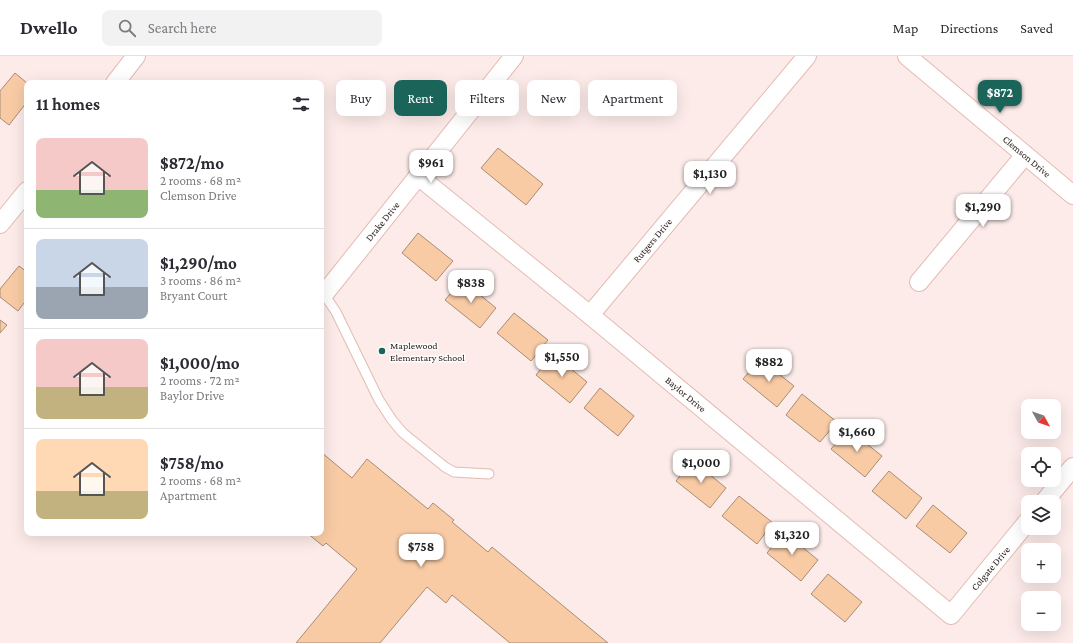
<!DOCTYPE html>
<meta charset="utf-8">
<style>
body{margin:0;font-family:"Crimson Pro",serif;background:#f2f2f3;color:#2b2b33;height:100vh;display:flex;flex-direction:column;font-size:15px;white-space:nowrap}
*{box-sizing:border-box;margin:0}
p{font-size:13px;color:#7c7c81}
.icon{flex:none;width:22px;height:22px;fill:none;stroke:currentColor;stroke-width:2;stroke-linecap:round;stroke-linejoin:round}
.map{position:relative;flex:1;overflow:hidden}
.details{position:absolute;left:24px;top:24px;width:300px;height:456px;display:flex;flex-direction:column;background:#fff;border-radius:8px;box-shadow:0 4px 16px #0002}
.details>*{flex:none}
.top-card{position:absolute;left:336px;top:24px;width:380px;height:36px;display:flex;gap:8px}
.needle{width:26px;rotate:130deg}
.fabs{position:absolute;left:1021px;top:343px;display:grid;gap:8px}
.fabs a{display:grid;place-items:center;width:40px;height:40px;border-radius:8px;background:#fff;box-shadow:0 4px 16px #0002;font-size:20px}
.price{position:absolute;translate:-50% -34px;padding:0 9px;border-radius:8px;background:#fff;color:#222;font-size:13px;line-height:26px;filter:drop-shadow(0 1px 2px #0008)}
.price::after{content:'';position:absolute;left:50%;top:24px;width:12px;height:9px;margin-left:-6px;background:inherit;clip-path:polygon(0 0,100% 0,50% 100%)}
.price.on{background:#1b645a;color:#fff}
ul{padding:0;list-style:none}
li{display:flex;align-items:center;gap:12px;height:100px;padding:0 12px}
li+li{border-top:1px solid #e1e1e2}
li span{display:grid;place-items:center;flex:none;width:112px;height:80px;border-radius:8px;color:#555}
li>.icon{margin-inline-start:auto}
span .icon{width:48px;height:48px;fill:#fffc;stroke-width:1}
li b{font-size:17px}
h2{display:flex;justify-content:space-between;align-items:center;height:48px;padding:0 12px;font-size:17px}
.chip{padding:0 14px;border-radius:8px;background:#fff;box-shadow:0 4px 16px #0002;font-size:14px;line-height:36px}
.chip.on{background:#1b645a;color:#fff}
header{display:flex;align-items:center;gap:24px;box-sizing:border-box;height:56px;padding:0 20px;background:#fff;border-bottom:1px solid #e1e1e2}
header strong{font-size:19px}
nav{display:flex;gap:22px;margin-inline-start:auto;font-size:14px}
.search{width:280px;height:36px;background:#f2f2f3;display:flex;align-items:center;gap:10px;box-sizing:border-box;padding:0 14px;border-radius:8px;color:#7c7c81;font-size:15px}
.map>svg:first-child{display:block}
.building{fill:#f8cba5;stroke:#a88c75}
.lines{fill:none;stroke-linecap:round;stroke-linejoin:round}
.lane-casing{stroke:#e3bbb3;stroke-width:11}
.street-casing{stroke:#e3bbb3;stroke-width:20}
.lane{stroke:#fff;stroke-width:9}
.street{stroke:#fff;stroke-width:18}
.poi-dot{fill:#1b645a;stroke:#fdfdfd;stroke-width:1.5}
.labels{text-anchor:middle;stroke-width:3;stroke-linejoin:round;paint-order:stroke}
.street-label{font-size:10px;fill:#271916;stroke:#fdfdfd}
.poi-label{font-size:10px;fill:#271916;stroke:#fdfdfd;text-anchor:start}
</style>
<header>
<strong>Dwello</strong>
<div class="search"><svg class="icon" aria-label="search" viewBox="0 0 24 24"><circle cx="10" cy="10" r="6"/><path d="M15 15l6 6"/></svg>Search here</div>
<nav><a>Map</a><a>Directions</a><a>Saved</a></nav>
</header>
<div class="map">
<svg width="1073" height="587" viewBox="0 0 1073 587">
<rect width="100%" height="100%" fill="#fcebe8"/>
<g class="building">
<path d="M15,17L27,27V46L9,69L0,62V35Z"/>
<path d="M498,92L543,128L526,149L481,112Z"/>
<path d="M418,177L453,205L436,225L402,197Z"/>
<path d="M19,210L27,216V250L24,247L18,255L0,241V233Z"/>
<path d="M462,224L496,252L480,272L445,244Z"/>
<path d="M514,257L548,284L531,305L497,277Z"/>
<path d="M0,264L7,269L0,277Z"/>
<path d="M553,298L587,326L570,347L536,319Z"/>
<path d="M760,303L794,330L777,351L743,323Z"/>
<path d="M600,332L634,360L618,380L584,352Z"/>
<path d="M802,338L837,366L820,386L786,359Z"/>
<path d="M848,373L882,400L865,421L831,393Z"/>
<path d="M321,396L352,422L367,403L428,453L433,447L454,464L452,466L488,496L492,491L608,587H510L452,539L446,547L427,531L380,587H296L357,513L326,487L323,490L307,477H321Z"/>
<path d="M692,404L726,432L710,452L676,425Z"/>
<path d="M889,415L922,442L906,463L872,435Z"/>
<path d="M739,440L773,467L757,488L722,460Z"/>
<path d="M933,449L967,477L950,497L916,470Z"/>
<path d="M784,476L818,504L801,525L767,497Z"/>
<path d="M828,518L862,546L845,566L811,538Z"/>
</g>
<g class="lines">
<defs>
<path id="lane" d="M322,235L336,256L379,344L392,364L403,377L445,411L454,416L489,418"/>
<g id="street">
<path d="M907,0L1073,139"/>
<path d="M115,27L136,0"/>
<path d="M418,120L590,259L951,559L1028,465"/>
<path d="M0,168L27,135"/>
<path d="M919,226L1025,99"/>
<path d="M325,237L514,0"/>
<path d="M590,259L807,0"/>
<path d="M1044,446L1073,411"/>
</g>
</defs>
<use href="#lane" class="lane-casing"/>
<use href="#street" class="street-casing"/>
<use href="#lane" class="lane"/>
<use href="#street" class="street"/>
</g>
<circle class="poi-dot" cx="382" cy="295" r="4"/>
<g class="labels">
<g class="street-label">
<text transform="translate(1027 100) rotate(40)" y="4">Clemson Drive</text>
<text transform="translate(382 165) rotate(-51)" y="4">Drake Drive</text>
<text transform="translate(652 184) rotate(-50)" y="4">Rutgers Drive</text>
<text transform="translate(686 338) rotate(40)" y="4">Baylor Drive</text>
<text transform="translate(990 512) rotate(-50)" y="4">Colgate Drive</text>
</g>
<g class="poi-label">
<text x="390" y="293">Maplewood<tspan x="390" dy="12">Elementary School</tspan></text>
</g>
</g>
</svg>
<div class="fabs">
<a><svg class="needle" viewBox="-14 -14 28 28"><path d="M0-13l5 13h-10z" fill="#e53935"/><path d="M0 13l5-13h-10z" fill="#7c7c81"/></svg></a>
<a><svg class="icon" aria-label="locate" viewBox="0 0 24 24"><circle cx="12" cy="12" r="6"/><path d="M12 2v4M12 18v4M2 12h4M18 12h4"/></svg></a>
<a><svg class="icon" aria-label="layers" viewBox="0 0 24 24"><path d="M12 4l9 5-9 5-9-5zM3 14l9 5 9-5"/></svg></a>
<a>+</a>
<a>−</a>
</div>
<b class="price on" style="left:1000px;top:58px">$872</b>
<b class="price" style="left:431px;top:128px">$961</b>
<b class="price" style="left:710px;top:139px">$1,130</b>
<b class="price" style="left:983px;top:172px">$1,290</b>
<b class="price" style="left:471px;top:248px">$838</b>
<b class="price" style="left:562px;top:322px">$1,550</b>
<b class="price" style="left:769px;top:327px">$882</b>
<b class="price" style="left:857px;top:397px">$1,660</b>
<b class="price" style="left:701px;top:428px">$1,000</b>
<b class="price" style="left:792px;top:500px">$1,320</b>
<b class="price" style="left:421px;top:512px">$758</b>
<div class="top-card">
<a class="chip">Buy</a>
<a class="chip on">Rent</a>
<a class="chip">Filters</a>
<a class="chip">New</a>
<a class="chip">Apartment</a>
</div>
<section class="details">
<h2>11 homes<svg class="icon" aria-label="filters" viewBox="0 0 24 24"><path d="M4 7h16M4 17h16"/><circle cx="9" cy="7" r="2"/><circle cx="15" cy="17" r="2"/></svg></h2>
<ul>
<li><span style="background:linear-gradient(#f6c9c9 65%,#8fb573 0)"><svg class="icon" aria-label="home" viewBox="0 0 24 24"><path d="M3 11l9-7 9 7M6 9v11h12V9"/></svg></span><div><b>$872/mo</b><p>2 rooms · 68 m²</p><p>Clemson Drive</p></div></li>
<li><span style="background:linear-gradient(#c9d6e8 60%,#9aa5b1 0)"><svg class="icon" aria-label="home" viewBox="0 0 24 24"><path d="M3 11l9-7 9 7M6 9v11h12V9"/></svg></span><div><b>$1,290/mo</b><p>3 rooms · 86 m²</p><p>Bryant Court</p></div></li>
<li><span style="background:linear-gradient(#f6c9c9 60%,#c2b280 0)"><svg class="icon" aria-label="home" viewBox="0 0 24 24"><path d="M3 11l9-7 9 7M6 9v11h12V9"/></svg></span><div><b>$1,000/mo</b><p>2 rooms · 72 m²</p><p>Baylor Drive</p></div></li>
<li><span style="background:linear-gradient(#ffd9b3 65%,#c2b280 0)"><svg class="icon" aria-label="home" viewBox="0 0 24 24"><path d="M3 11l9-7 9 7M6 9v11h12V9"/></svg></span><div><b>$758/mo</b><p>2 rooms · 68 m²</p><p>Apartment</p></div></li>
</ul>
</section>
</div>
